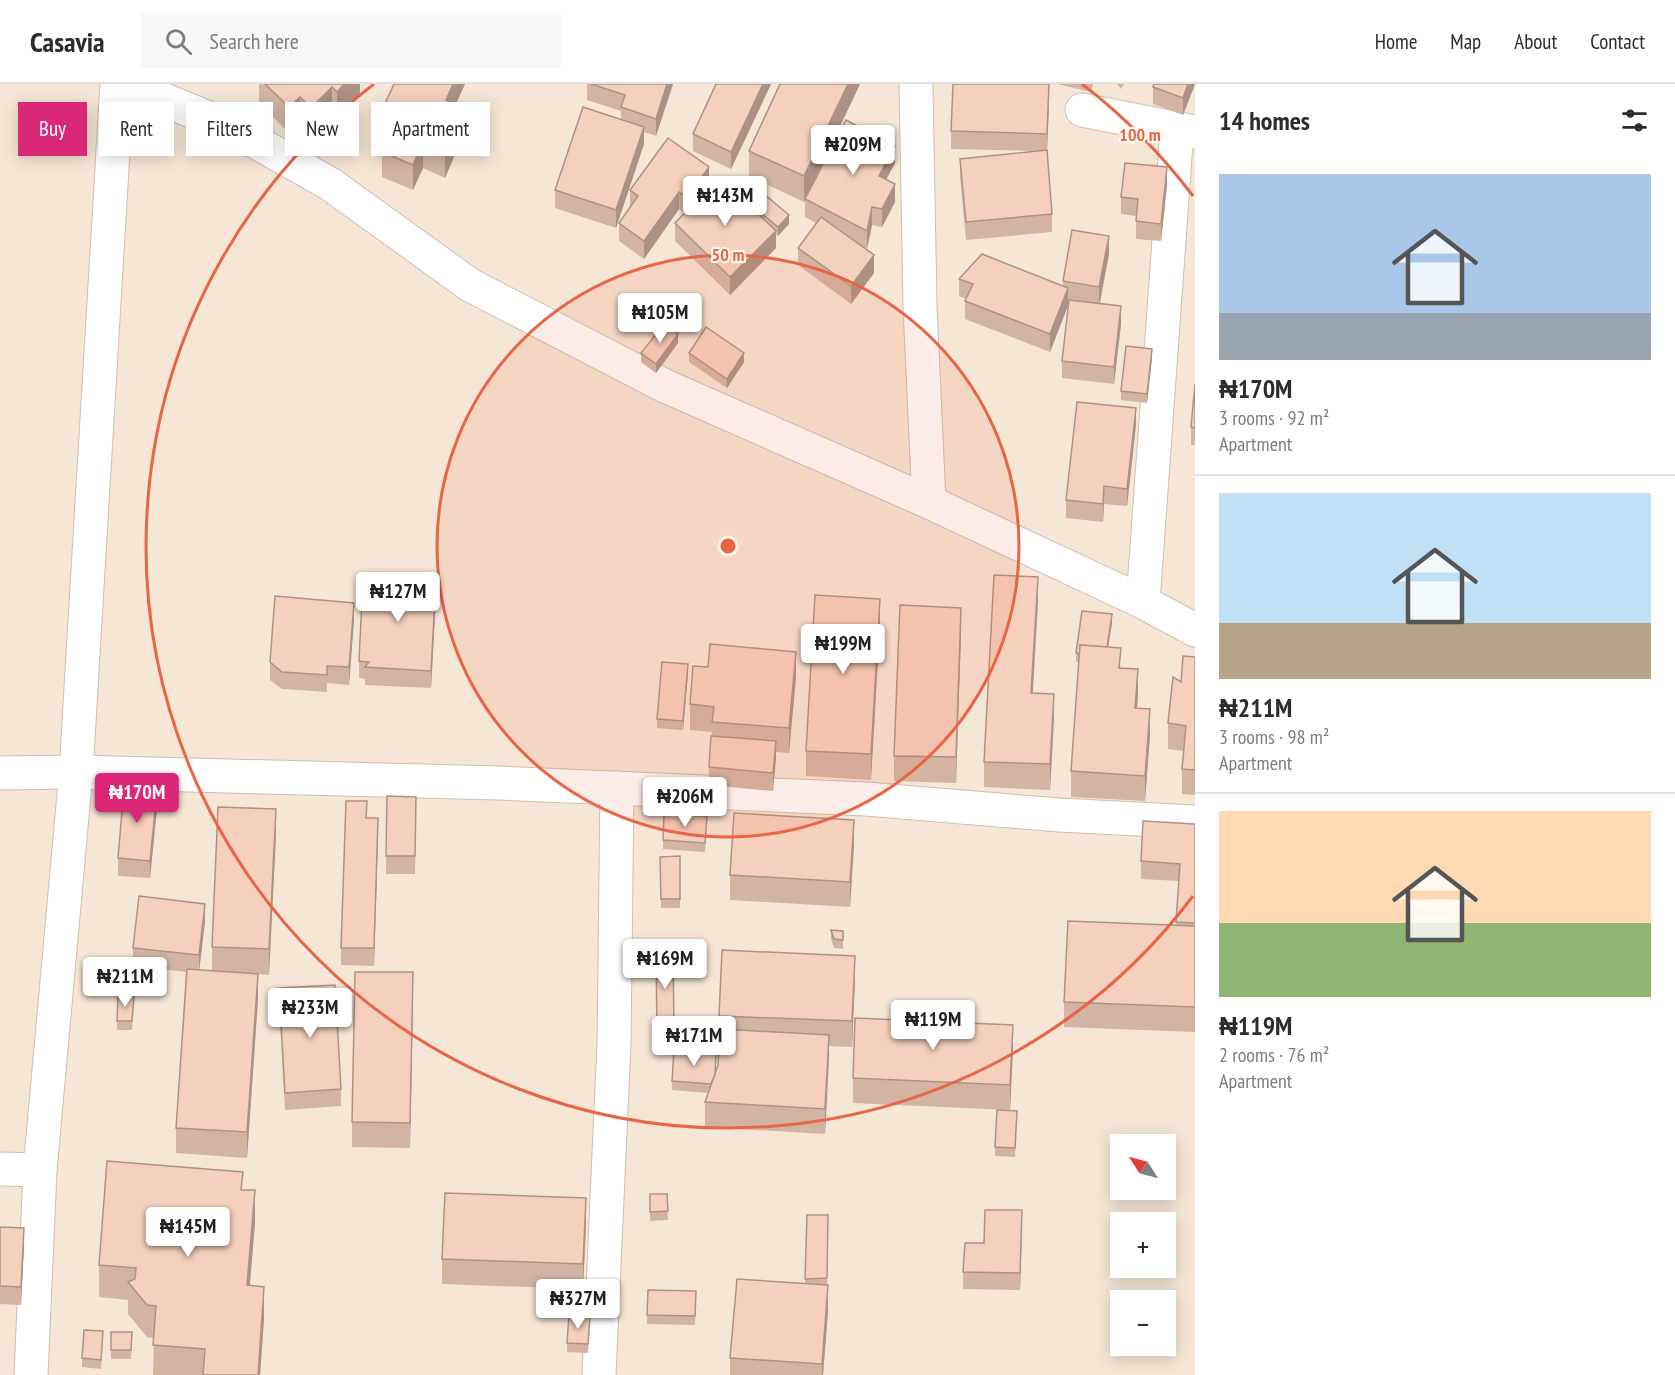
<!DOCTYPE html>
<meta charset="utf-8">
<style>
body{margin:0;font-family:"PT Sans Narrow",sans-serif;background:#f7f7f7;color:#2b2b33;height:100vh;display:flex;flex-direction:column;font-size:22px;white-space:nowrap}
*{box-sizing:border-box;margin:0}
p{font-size:20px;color:#7c7c81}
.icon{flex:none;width:33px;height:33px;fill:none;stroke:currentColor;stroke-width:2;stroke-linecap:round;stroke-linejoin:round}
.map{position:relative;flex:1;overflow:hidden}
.drawer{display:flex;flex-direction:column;background:#fff;width:480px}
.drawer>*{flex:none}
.hud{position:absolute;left:18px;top:18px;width:570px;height:54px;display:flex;gap:12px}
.needle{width:39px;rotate:306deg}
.controls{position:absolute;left:1110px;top:1050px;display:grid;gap:12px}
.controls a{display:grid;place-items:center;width:66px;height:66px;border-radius:0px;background:#fff;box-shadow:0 3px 15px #0003;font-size:30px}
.price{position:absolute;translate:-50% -51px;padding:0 14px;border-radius:6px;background:#fff;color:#222;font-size:20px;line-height:39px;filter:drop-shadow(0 2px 3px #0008)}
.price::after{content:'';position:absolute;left:50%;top:36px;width:18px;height:14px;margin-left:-9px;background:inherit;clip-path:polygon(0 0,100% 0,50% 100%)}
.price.active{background:#db2777;color:#fff}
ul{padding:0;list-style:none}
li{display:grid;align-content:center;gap:12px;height:318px;padding:0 24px}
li+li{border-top:2px solid #e1e1e2}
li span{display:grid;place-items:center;height:186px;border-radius:0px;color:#555}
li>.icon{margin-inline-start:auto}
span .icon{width:108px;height:108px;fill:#fffc;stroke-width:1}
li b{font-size:26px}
h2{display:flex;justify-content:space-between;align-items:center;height:72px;padding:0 24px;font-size:26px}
.pill{padding:0 21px;border-radius:0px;background:#fff;box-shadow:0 3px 15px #0003;font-size:21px;line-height:54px}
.pill.active{background:#db2777;color:#fff}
header{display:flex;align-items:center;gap:36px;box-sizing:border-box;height:84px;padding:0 30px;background:#fff;border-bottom:2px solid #e1e1e2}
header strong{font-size:28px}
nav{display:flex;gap:33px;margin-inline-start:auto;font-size:21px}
.search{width:420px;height:54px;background:#f7f7f7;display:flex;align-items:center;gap:15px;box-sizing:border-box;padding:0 21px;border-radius:0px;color:#7c7c81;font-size:22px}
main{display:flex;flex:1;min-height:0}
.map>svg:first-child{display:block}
.residential{fill:#f6e6d5;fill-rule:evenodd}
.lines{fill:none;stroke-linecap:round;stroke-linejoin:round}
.minor-casing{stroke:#d3bdae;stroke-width:35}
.minor{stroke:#fff;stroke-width:33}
.wall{fill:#d3b4a3}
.shaded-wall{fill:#ac9284}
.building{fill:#f5d1bd;stroke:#ac9284;stroke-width:1.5}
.ring{fill:none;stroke:#e86545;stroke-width:3}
.centre{fill:#e86545;stroke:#fff8ee;stroke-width:3}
.ring-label{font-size:18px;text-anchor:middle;font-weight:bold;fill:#e86545;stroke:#fff8ee;stroke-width:4.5;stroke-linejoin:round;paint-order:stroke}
</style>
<header>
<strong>Casavia</strong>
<div class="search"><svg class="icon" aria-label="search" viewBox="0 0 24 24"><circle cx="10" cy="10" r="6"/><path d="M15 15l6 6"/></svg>Search here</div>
<nav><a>Home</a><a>Map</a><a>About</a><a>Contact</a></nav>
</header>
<main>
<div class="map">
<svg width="1195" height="1291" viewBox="0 0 1195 1291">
<rect width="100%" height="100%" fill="#fef4e7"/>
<path class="residential" d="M0,0H1195V1291H0ZM1120,1060H1166V1106H1120ZM1120,1138H1166V1184H1120ZM1120,1216H1166V1262H1120Z"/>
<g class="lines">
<defs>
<g id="minor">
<path d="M125,0L226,41L330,100L470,201L665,302L929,418L1143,518L1195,546"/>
<path d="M916,0L920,223L929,418"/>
<path d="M1082,26L1195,48"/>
<path d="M1143,518L1177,45"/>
<path d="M0,689L76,688L499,699L866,715L1059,731L1195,738"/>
<path d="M0,1085L40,1086"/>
<path d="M31,1291L40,1086L76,688L117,0"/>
<path d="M599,1291L614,960L617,704"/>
</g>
</defs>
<use href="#minor" class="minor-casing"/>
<use href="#minor" class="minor"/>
</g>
<g class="wall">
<path d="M259,0H360V9L337,33L332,29L311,49L300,38L289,49L259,19Z"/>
<path d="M394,0H465L456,20L464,49L445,94L423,84L413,106L382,93V73L374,70V44Z"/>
<path d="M587,0H673L656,52L644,48V60L616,144L555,124V106L621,35V27L587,16Z"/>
<path d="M716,0H771L731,85L693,67V50Z"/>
<path d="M860,0L807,112L895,79L886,95L895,118L882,143L872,141L867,165L863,163L874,189L851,220L798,181V164L816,139L805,133V116L804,118L749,92V67Z"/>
<path d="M1057,0H1093L1091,8Z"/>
<path d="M1117,0H1124L1121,5Z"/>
<path d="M1154,0H1195L1183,31L1153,20V3Z"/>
<path d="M1049,14L1047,66L1052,130V148L966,156L960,93V75L1036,67L951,65V47Z"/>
<path d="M709,100L699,114L754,125V123L789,140L778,152L776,150V164L730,211L675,157V139L685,129L679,125L644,175L619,157V139L630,124V106Z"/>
<path d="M1167,101L1161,157L1136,155V132L1121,130V113Z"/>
<path d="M1109,170L1100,220L1121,240L1114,300L1062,294V277L1074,217L1068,216L1050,268L965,235V217L966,215L959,212V195L1063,202V197Z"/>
<path d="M678,259L656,289L641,278V269Z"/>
<path d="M689,269L744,278L727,304L689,278Z"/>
<path d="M1152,274L1147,319L1121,316V307Z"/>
<path d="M1195,300V361H1191V343Z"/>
<path d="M1136,341L1127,422L1104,420L1103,438L1066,434V416Z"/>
<path d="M436,513L431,604L365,601V595L359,594V577Z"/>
<path d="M1038,518L1033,609L1054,635L1050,706L984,703V678Z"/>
<path d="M354,536L349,601L327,599V608L282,605L270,596V578Z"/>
<path d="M1112,539L1108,563L1138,610L1137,625L1150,651L1145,717L1071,713V687L1079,578H1076V569Z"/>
<path d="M880,540L871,696L806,692V667Z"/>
<path d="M961,549L956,699L894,697V672Z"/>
<path d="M1195,573V711L1182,710V685L1184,667L1168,665V639L1181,598Z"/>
<path d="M688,589L683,646L657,644V635Z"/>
<path d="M796,593L789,669L776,668L773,707L709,701V683L712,648L690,646V620Z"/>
<path d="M387,712L416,713L415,790H386Z"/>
<path d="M157,724L150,794L118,792V774Z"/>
<path d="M367,734L378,751L374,882L341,881V864Z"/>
<path d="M1195,740V948L1064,943V918L1176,841L1179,797L1141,795V777Z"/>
<path d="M707,741L705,768L663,765V756Z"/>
<path d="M276,750L269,891L258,890V915L247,1074L176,1069V1044L186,888L133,882V864L205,837L199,886L212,887V863Z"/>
<path d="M854,761L850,823L730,816V791Z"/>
<path d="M680,772V824H661L660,773Z"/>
<path d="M831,846L843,847V865L834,864L831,855Z"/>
<path d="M656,863H673L674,958H657Z"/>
<path d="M855,897L852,963L829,962L825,1050L705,1043V1018L708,1009L672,1006V997L716,978V987L718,981L720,957H719V932Z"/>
<path d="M279,904L341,1005V1022L285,1026L279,921Z"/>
<path d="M413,914L410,1064L352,1063V1038Z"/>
<path d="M134,920L132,946H117V937Z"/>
<path d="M1013,966L1010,1026L853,1019V994Z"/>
<path d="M1017,1027L1015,1073L995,1072V1063Z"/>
<path d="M243,1106L255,1138L250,1201L264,1235L260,1291H153L154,1254L147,1253L128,1230V1216L99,1213V1181Z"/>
<path d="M650,1110H667L668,1136L650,1137Z"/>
<path d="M807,1131H828L827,1201L828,1227L823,1291H730V1274L805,1200Z"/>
<path d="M586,1139L583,1205L442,1200V1175Z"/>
<path d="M0,1143L24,1162L21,1221L0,1220Z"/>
<path d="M1022,1144L1020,1206L963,1205V1188L984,1159Z"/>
<path d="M696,1207L695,1241L647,1240V1231Z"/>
<path d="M590,1241L588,1269L567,1268V1259Z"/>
<path d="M111,1248H132L131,1275H111Z"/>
<path d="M103,1256L101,1285L82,1283V1274Z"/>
</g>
<g class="shaded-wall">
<path d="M344,0H360V9L337,33V8Z"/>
<path d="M453,0H465L446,41V16Z"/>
<path d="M667,0H673L656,52V35Z"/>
<path d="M763,0H771L731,85V68Z"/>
<path d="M848,0H860L804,118V92Z"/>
<path d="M1049,0V14L1047,68V50Z"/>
<path d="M1188,0H1195L1183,31V14Z"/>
<path d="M332,3V29L311,49V24Z"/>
<path d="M300,13V38L289,49V23Z"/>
<path d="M464,24V49L445,94V68Z"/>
<path d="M644,43V60L616,144V126Z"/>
<path d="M423,58V84L413,106V81Z"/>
<path d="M895,62V79L879,109V92Z"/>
<path d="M709,83V100L687,131V114Z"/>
<path d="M1167,83V101L1161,157V140Z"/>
<path d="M895,100V118L882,143V125Z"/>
<path d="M679,108V125L644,175V157Z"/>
<path d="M872,123V141L867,165V147Z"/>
<path d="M789,131V140L778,152V143Z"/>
<path d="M776,147V164L730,211V193Z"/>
<path d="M1109,152V170L1099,221V203Z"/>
<path d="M874,171V189L851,220V202Z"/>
<path d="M1068,204V222L1050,268V250Z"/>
<path d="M1121,222V240L1114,300V283Z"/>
<path d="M678,250V259L656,289V280Z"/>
<path d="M1152,265V274L1147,319V310Z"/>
<path d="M744,269V278L727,304V295Z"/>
<path d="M1136,324V341L1127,422V405Z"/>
<path d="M1104,402V420L1103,438V420Z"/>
<path d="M1038,493V518L1031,634V609Z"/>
<path d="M436,495V513L431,604V587Z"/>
<path d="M880,515V540L871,696V670Z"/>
<path d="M354,519V536L349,601V583Z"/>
<path d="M961,524V549L956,699V673Z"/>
<path d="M1112,530V539L1105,583V574Z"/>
<path d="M796,568V593L789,669V644Z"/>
<path d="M688,580V589L683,646V637Z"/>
<path d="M1138,585V610L1135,650V624Z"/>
<path d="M1054,610V635L1050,706V680Z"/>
<path d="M1150,625V651L1145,717V692Z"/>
<path d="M776,657V675L773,707V689Z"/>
<path d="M157,707V724L150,794V777Z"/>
<path d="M276,725V750L269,891V865Z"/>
<path d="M378,734V751L374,882V864Z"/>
<path d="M854,736V761L850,823V798Z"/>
<path d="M205,820V837L199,889V871Z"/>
<path d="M855,872V897L852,963V937Z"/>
<path d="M413,888V914L410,1064V1039Z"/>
<path d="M258,890V915L247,1074V1048Z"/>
<path d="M1013,941V966L1010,1026V1001Z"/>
<path d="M829,951V976L825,1050V1025Z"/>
<path d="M255,1106V1138L247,1233V1201Z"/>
<path d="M586,1114V1139L583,1205V1180Z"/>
<path d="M1022,1126V1144L1020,1206V1189Z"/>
<path d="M24,1144V1162L21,1221V1203Z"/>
<path d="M828,1201V1227L823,1291H822V1280Z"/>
<path d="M264,1203V1235L260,1291H258Z"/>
</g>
<g class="building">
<path d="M265,0H344L337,8L332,3L311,24L300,13L289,23Z"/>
<path d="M394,0H453L446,16L464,24L445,68L423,58L413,81L382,68L389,51L374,44Z"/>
<path d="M591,0H667L656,35L621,23L625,11Z"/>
<path d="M716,0H763L731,68L693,50Z"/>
<path d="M780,0H848L804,92L749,67Z"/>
<path d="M953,0H1049L1047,50L951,47Z"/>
<path d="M1154,0H1188L1183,14L1153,3Z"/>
<path d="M583,23L644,43L616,126L555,106Z"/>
<path d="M846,36L895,62L879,92L895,100L882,125L872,123L867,147L805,115Z"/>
<path d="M668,54L709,83L687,114L679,108L644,157L619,139L638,112L630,106Z"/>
<path d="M1047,66L1052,130L966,138L960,75Z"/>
<path d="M1125,79L1167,83L1161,140L1136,137L1138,115L1121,113Z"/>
<path d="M720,93L776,147L730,193L675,139Z"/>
<path d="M764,110L789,131L778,143L754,123Z"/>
<path d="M821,133L874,171L851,202L798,164Z"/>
<path d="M1072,146L1109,152L1099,203L1063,197Z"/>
<path d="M982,170L1068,204L1050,250L965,217L973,200L959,195Z"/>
<path d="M1069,216L1121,222L1114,283L1062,277Z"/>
<path d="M664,240L678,250L656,280L641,269Z"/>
<path d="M706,243L744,269L727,295L689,269Z"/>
<path d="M1126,262L1152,265L1147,310L1121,307Z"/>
<path d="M1195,300V344L1191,343Z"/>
<path d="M1077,318L1136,324L1127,405L1104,402L1103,420L1066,416Z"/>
<path d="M994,491L1038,493L1031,609L1054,610L1050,680L984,678Z"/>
<path d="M363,493L436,495L431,587L365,583L369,578L359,577Z"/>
<path d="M815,511L880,515L871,670L806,667Z"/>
<path d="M275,512L354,519L349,583L327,582V591L282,588L270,578Z"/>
<path d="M900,521L961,524L956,673L894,672Z"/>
<path d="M1082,527L1112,530L1107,563L1080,561V570L1076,569Z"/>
<path d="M710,560L796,568L789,644L712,638L714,623L690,620L693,582L708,583Z"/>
<path d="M1080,561L1121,564L1119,584L1138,585L1135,624L1150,625L1145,692L1071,687Z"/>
<path d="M1183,572L1195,573V686L1182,685L1186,642L1168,639L1173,593L1181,598Z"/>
<path d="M662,578L688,580L683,637L657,635Z"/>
<path d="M711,652L776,657L773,689L709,683Z"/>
<path d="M124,704L157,707L150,777L118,774Z"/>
<path d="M387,712L416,713L415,772H386Z"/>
<path d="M346,717H367L366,734H378L374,864H341Z"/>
<path d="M218,723L276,725L269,865L212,863Z"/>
<path d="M734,729L854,736L850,798L730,791Z"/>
<path d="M664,730L707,732L705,759L663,756Z"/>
<path d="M1143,737L1195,740V839L1176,838L1180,780L1141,777Z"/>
<path d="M680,772V815H661L660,773Z"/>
<path d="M139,812L205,820L199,871L133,864Z"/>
<path d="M1068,837L1195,842V923L1064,918Z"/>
<path d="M831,846L843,847V856L834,855Z"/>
<path d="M656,863H673L674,949H657Z"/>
<path d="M722,866L855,872L852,937L719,932Z"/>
<path d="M187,885L258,890L247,1048L176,1044Z"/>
<path d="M355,888H413L410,1039L352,1038Z"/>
<path d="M335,901L341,1005L285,1009L279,904Z"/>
<path d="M118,911H134L132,937H117Z"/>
<path d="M855,934L1013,941L1010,1001L853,994Z"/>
<path d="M720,945L829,951L825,1025L705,1018L718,981Z"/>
<path d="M674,965L716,969L715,990L711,1000L672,997Z"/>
<path d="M997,1026L1017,1027L1015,1064L995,1063Z"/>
<path d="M107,1077L243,1088L241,1106H255L247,1201L264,1203L258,1291H203L205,1265L153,1261L156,1222L147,1221L128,1198L135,1195L136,1184L99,1181Z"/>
<path d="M445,1109L586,1114L583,1180L442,1175Z"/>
<path d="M650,1110H667L668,1127L650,1128Z"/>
<path d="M985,1126H1022L1020,1189L963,1188L965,1159H984Z"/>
<path d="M807,1131H828L827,1194L805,1195Z"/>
<path d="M0,1143L24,1144L21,1203L0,1202Z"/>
<path d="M737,1195L828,1201L822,1280L730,1274Z"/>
<path d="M648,1206L696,1207L695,1232L647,1231Z"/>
<path d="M569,1231L590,1232L588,1260L567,1259Z"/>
<path d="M84,1246L103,1247L101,1276L82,1274Z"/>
<path d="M111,1248H132L131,1266H111Z"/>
</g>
<circle cx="728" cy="462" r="291" fill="#e86545" fill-opacity=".12"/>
<g class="ring">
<circle cx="728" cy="462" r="291"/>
<path d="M1193 812A582 582 0 1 1 374 0M1082 0A582 582 0 0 1 1193 112"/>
</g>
<circle cx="728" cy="462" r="9" class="centre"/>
<g class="ring-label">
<text x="1140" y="57">100 m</text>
<text x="728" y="177">50 m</text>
</g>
</svg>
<div class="controls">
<a><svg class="needle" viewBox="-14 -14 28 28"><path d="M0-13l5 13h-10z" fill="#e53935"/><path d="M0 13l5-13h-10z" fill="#7c7c81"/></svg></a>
<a>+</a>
<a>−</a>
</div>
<b class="price" style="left:853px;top:92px">₦209M</b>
<b class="price" style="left:725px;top:143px">₦143M</b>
<b class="price" style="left:660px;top:260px">₦105M</b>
<b class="price" style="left:398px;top:539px">₦127M</b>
<b class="price" style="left:843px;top:591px">₦199M</b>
<b class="price active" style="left:137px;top:740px">₦170M</b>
<b class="price" style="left:685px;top:744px">₦206M</b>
<b class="price" style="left:665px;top:906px">₦169M</b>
<b class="price" style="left:125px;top:924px">₦211M</b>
<b class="price" style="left:310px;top:955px">₦233M</b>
<b class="price" style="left:933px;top:967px">₦119M</b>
<b class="price" style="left:694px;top:983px">₦171M</b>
<b class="price" style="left:188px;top:1174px">₦145M</b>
<b class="price" style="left:578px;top:1246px">₦327M</b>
<div class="hud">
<a class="pill active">Buy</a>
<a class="pill">Rent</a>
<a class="pill">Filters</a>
<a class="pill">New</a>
<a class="pill">Apartment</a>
</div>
</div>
<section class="drawer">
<h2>14 homes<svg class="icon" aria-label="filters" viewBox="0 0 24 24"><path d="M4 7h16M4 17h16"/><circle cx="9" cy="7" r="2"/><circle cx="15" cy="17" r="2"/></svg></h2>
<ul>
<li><span style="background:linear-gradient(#a9c7e8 75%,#9aa5b1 0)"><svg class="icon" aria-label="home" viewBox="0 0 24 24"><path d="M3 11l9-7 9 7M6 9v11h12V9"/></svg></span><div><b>₦170M</b><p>3 rooms · 92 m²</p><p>Apartment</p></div></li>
<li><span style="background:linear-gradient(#bfe0f5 70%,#b9a48a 0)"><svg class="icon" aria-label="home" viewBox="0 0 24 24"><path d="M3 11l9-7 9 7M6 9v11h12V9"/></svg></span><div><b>₦211M</b><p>3 rooms · 98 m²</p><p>Apartment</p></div></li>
<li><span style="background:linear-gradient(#ffd9b3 60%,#8fb573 0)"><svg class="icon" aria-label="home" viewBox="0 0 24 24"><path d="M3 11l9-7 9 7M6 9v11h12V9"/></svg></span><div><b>₦119M</b><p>2 rooms · 76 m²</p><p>Apartment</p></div></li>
</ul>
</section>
</main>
